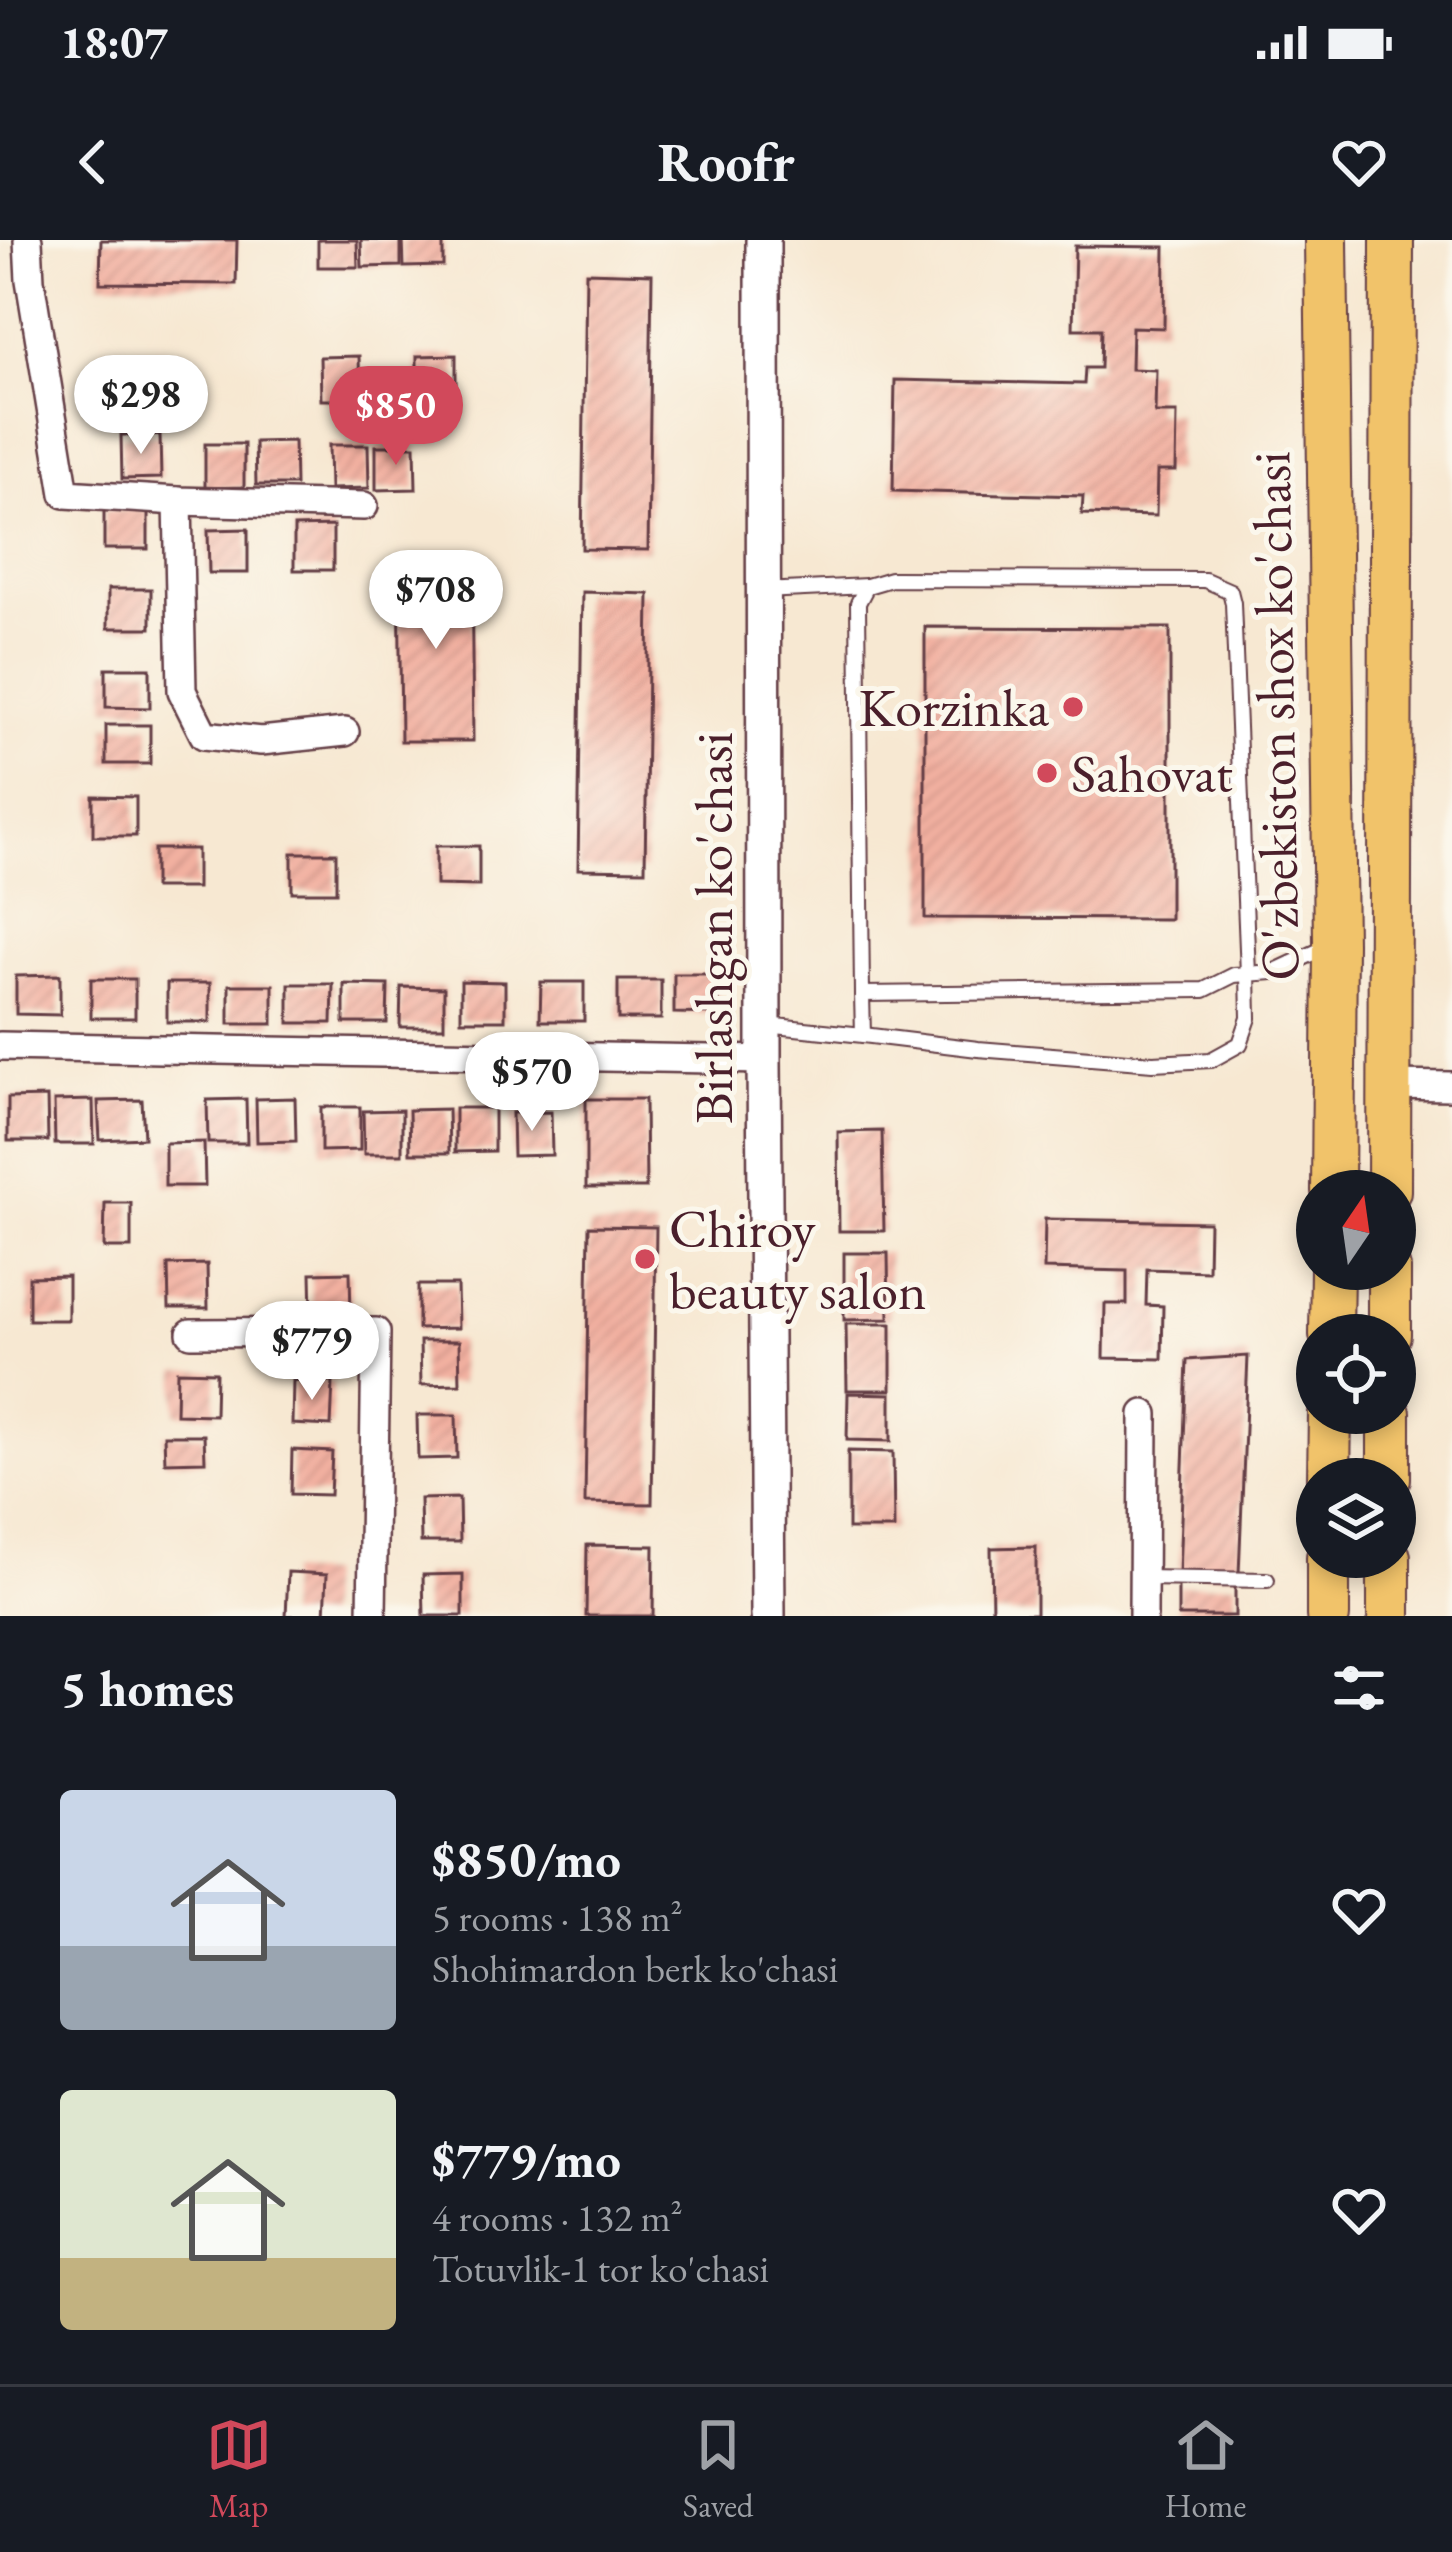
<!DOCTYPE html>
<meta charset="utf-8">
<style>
body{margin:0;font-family:"EB Garamond",serif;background:#242831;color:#f1f3f6;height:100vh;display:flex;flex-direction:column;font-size:45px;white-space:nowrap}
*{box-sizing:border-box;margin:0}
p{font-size:39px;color:#9ea1a6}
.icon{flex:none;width:66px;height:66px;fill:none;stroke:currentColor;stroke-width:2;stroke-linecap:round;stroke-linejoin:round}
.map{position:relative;height:1376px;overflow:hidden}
.sheet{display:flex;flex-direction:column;background:#171b24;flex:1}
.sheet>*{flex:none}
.needle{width:78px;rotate:13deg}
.buttons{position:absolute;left:1296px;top:930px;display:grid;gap:24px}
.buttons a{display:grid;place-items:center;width:120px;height:120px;border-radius:50%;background:#171b24;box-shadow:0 6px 18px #0003;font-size:60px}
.price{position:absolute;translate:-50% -102px;padding:0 27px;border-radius:42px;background:#fff;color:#222;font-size:39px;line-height:78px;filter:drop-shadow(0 3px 6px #0008)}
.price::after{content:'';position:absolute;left:50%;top:72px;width:36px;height:27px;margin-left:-18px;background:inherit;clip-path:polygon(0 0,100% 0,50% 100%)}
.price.active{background:#d1495b;color:#fff}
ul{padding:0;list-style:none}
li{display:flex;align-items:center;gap:36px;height:300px;padding:0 60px}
li span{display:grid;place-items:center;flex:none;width:336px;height:240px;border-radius:12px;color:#555}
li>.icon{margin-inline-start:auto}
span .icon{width:144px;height:144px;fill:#fffc;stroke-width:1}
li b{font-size:51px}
h2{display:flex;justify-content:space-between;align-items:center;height:144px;padding:0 60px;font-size:51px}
.status{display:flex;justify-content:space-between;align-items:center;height:84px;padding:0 60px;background:#171b24;direction:ltr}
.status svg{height:33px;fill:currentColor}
header{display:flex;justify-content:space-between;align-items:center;height:156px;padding:0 60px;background:#171b24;font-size:54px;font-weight:700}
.tab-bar{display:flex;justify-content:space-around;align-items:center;height:168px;border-top:3px solid #363941;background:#171b24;font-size:33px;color:#9ea1a6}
.tab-bar a{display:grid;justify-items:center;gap:6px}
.tab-bar .active{color:#d1495b}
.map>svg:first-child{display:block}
.building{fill:url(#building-hatch)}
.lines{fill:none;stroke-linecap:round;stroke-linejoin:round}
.service-casing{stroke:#643d44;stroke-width:18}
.minor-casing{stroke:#643d44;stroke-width:32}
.tertiary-casing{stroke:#643d44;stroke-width:38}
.primary-casing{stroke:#643d44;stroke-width:46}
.service{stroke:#fff;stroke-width:14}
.minor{stroke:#fff;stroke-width:27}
.tertiary{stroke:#fff;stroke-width:33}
.primary{stroke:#f1c36a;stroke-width:42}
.poi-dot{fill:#d1495b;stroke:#fbf7ec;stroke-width:4.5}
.labels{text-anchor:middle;stroke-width:10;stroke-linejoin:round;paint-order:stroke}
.poi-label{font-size:54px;fill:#4a1f2b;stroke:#fbf7ec;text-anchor:start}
.street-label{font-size:54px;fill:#4a1f2b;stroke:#fbf7ec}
</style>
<div class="status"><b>18:07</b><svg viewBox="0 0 49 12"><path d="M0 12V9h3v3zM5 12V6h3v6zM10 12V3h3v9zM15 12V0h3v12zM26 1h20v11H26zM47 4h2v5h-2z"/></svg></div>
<header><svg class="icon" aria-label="back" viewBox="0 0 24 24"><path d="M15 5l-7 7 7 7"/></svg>Roofr<svg class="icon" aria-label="heart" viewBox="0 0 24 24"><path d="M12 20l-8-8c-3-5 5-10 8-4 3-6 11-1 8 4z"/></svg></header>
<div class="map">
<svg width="1452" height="1376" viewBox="0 0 1452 1376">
<defs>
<pattern id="building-hatch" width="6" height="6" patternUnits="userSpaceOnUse" patternTransform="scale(3)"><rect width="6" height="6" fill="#f2b0a0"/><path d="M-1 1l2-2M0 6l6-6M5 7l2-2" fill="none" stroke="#d1978a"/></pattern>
</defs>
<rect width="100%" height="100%" fill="#fbf7ec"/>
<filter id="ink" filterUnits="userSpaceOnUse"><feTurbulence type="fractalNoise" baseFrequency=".00833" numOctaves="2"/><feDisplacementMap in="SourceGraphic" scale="24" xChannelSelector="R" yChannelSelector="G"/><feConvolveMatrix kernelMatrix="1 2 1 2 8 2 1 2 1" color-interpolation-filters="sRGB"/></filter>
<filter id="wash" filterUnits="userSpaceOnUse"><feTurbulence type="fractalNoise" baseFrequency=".004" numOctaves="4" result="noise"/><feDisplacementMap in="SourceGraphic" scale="48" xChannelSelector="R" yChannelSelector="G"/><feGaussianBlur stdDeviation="2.7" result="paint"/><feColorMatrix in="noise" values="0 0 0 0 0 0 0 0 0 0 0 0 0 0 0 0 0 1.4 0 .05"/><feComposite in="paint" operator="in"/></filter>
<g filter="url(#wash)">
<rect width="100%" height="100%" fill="#f7e8d2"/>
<g id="blocks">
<g class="building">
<path d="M101,0H237L236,44L100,43Z"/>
<path d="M318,0H357L358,27H318Z"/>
<path d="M361,0H401V26L362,27Z"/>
<path d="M403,0H443V26L404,27Z"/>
<path d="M1075,6L1165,7L1164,88L1132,87L1131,129L1156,130L1155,173H1177L1176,231H1157L1156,276L1082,274L1083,256L893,251L895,140L1084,144L1085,128H1100L1101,89H1073Z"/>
<path d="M586,32L652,34L648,310L582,309Z"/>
<path d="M456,115V159H417V116Z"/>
<path d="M359,116L360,160H321L320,117Z"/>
<path d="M121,195H160L161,238L122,239Z"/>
<path d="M294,201L295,245H256L255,202Z"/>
<path d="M205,204H244V247L205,248Z"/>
<path d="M329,205H368L369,248L330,249Z"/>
<path d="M376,206H415L416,249L376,250Z"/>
<rect x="104" y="270" width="44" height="39"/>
<path d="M333,286V330H294V287Z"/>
<path d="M248,289V333H209L208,290Z"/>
<path d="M399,323H471L473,501H401Z"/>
<rect x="108" y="349" width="43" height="39"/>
<path d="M582,352L649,354L645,630L578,629Z"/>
<path d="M925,387L1170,388V679L925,678Z"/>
<path d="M106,428H150V468L106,467Z"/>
<rect x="106" y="485" width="44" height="39"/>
<path d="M93,556L136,557V596H93Z"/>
<path d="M436,606H479V646L436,645Z"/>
<rect x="154" y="609" width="43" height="39"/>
<rect x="292" y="613" width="44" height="39"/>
<path d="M674,734H718V774L674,773Z"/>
<path d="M60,735V775L16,774V736Z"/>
<rect x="91" y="739" width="44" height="39"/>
<rect x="618" y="740" width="43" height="39"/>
<path d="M461,741L505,742V780H461Z"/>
<path d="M541,742H584V781H540Z"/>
<rect x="167" y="743" width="43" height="39"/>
<path d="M289,744H333L332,783H289Z"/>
<path d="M344,744L388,745L387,783H344Z"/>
<rect x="229" y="745" width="44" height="39"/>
<path d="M401,747L444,748V787H400Z"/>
<path d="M47,857L48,901H8V858Z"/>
<path d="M295,858L296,901L257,902L256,859Z"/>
<path d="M246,859L247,903H208L207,860Z"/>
<path d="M586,859H645L646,948H586Z"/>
<path d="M93,860L94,904H55L54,861Z"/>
<path d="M142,860L144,898L100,900L98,861Z"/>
<path d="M321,867H360V910L321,911Z"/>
<path d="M455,868H494V911L455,912Z"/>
<path d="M448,869L449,913H410L409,870Z"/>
<path d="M402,870V914H364L363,871Z"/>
<path d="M551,872L552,915L513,916L512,873Z"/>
<path d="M882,891L884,991H839L838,892Z"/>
<path d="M204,902L205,946H165V903Z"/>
<path d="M105,963H131V1008H104Z"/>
<path d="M1045,979L1209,982L1208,1031L1147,1029L1146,1065L1163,1066L1162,1119L1104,1118L1105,1064H1127V1031L1044,1029Z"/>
<path d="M589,986L656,987L652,1264L585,1263Z"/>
<path d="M844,1013H888L889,1079L844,1080Z"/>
<path d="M207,1024L208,1068H169L168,1025Z"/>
<path d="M350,1032L351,1076H312L311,1033Z"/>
<path d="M68,1036V1080H29V1037Z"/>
<path d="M418,1045H457L458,1088L418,1089Z"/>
<path d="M846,1084H891V1150H847Z"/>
<path d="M420,1101H459L460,1144L421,1145Z"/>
<path d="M1248,1116L1239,1334H1179L1187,1120Z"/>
<path d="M177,1131L216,1132L215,1175L176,1174Z"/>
<path d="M293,1141L333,1142L331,1186L292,1184Z"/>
<path d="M848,1153L891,1154V1201L847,1200Z"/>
<path d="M417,1175H456L457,1218L418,1219Z"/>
<path d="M164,1195H204L205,1221L165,1222Z"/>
<path d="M292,1210L332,1212L330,1255L291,1254Z"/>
<path d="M848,1211L893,1212L894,1289H848Z"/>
<path d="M459,1258L460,1302H421L420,1259Z"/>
<path d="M587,1305L654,1306L653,1376H586Z"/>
<path d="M1036,1307V1374H992L991,1308Z"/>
<path d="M288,1332L327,1334L325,1376H286Z"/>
<path d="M463,1334V1376H424L423,1335Z"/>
<path d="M1235,1343V1376H1178V1346Z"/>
</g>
</g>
</g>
<g filter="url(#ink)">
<use href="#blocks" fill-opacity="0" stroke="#643d44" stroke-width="3"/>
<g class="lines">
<defs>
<g id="service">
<path d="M763,351L867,346"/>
<path d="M766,785L863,795L862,754"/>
<path d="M863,795L978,809L1153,823L1211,820L1240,804L1249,778L1248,734L1233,363L1230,351L1205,340L891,339L867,346L858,363L862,754L1204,750L1234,735L1273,732L1331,705"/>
<path d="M1143,1338L1267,1340"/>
</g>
<g id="minor">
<path d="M28,0L30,40L65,254L178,261L364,266"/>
<path d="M178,261L182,451L204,495L261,501L345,492"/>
<path d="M0,806L764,820"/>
<path d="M1389,845L1452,846"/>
<path d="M191,1093L376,1092L372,1376"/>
<path d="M1143,1376L1144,1174"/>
</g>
<path id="tertiary" d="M763,0L764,820L768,1376"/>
<g id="primary">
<path d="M1326,0L1335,703L1333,951"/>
<path d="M1389,951L1392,0"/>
<path d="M1331,1095L1332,1029"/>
<path d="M1389,1095V1029"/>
<path d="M1329,1239L1330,1173"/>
<path d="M1389,1239V1173"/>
<path d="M1328,1376V1317"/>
<path d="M1389,1376V1317"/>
</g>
</defs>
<use href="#service" class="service-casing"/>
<use href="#minor" class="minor-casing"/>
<use href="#tertiary" class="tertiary-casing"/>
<use href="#primary" class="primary-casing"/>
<use href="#service" class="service"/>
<use href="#minor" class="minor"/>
<use href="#tertiary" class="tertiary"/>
<use href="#primary" class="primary"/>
</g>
</g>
<g class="poi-dot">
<circle cx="1073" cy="467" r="12"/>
<circle cx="1047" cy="533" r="12"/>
<circle cx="645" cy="1019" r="12"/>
</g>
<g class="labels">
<g class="poi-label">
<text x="1049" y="486" text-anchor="end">Korzinka</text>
<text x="1071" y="552">Sahovat</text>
<text x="669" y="1007">Chiroy<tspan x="669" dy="62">beauty salon</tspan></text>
</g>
<g class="street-label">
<text transform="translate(1275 476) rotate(-91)" y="19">O'zbekiston shox ko'chasi</text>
<text transform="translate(713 688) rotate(-90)" y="19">Birlashgan ko'chasi</text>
</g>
</g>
</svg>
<div class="buttons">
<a><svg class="needle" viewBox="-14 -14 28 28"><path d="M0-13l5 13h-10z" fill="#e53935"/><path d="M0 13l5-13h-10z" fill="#9ea1a6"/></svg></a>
<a><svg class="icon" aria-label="locate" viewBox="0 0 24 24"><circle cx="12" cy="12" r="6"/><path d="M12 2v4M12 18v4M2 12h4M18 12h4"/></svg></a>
<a><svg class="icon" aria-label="layers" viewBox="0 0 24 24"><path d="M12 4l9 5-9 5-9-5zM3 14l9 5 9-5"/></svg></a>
</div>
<b class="price" style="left:141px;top:217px">$298</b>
<b class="price active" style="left:396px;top:228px">$850</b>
<b class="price" style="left:436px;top:412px">$708</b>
<b class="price" style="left:532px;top:894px">$570</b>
<b class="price" style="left:312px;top:1163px">$779</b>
</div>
<section class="sheet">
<h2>5 homes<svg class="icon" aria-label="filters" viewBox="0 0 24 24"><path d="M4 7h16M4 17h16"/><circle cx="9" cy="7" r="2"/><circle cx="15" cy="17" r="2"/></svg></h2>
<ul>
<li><span style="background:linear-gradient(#c9d6e8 65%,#9aa5b1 0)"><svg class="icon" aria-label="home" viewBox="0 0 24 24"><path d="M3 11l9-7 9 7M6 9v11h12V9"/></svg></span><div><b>$850/mo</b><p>5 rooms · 138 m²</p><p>Shohimardon berk ko'chasi</p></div><svg class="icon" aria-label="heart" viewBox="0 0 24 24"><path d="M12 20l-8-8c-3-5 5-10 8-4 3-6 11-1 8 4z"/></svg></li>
<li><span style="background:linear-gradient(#dfe7d0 70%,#c2b280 0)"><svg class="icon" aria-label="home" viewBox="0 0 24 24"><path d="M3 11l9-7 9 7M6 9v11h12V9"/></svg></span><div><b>$779/mo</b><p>4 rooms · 132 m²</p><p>Totuvlik-1 tor ko'chasi</p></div><svg class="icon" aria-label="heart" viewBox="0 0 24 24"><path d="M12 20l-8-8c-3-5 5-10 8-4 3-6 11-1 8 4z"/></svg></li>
</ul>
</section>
<nav class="tab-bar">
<a class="active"><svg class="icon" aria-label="map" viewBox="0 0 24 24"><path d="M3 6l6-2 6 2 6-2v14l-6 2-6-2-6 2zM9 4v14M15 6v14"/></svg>Map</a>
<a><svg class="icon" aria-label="saved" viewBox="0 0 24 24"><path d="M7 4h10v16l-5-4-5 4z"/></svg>Saved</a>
<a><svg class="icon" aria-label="home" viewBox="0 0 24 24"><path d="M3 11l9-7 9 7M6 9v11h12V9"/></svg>Home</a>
</nav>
